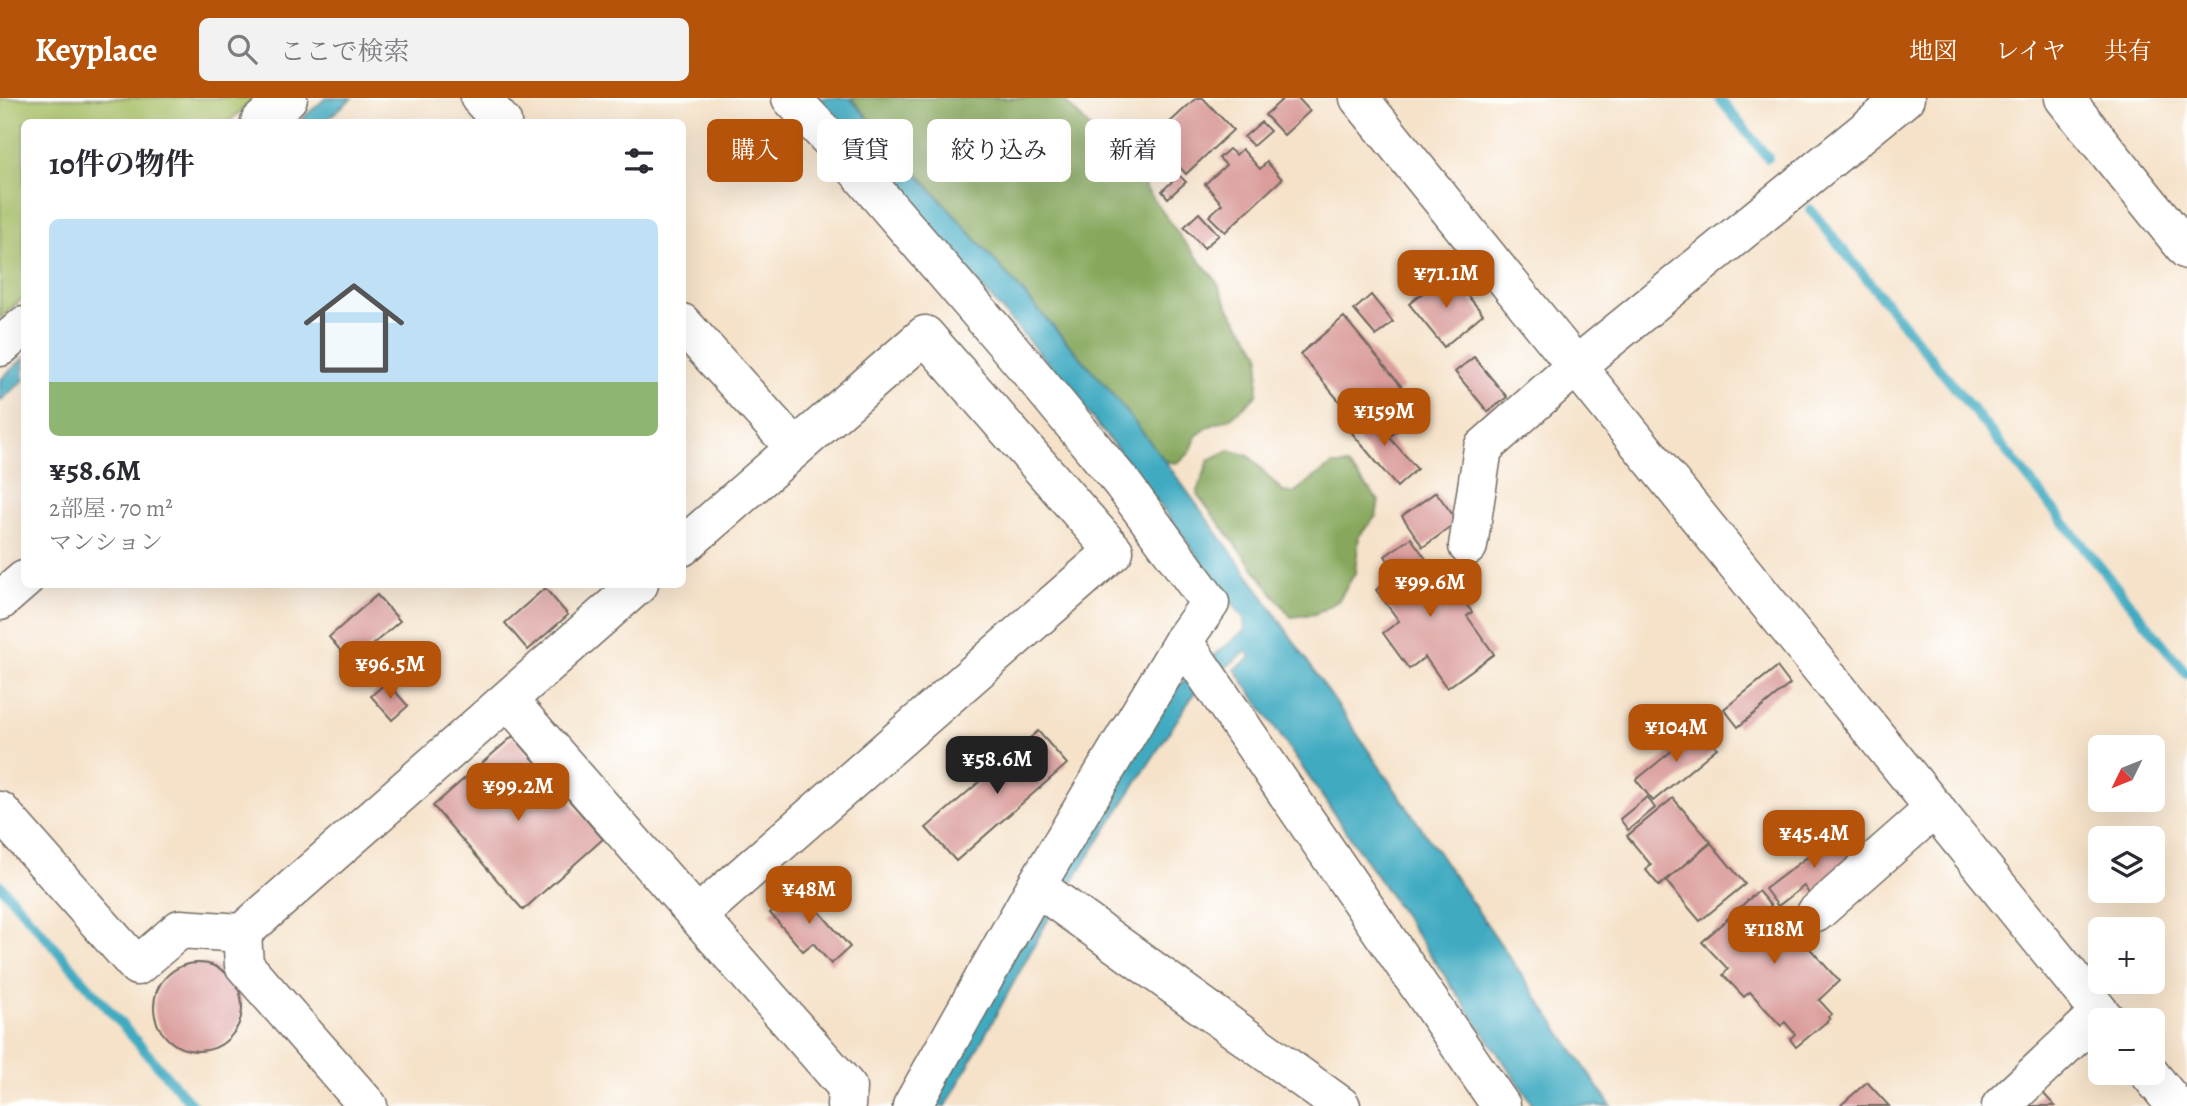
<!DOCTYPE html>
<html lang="ja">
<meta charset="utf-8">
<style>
body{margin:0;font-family:Alegreya,"Noto Serif JP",serif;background:#f2f2f3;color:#2b2b33;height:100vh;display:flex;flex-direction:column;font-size:26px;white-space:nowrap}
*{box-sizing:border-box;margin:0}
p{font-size:23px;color:#7c7c81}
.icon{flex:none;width:38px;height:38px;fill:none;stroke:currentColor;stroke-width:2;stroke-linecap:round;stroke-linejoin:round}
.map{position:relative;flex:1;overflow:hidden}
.panel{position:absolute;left:21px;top:21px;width:665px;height:469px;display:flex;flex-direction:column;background:#fff;border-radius:10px;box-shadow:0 7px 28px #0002}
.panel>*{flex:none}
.banner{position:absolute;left:707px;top:21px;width:665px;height:63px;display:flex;gap:14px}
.needle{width:46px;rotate:227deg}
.tools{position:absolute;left:2088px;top:637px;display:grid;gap:14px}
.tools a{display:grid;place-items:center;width:77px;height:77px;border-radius:10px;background:#fff;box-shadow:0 7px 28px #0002;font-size:35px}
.price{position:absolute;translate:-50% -60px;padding:0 16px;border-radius:14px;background:#b45309;color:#fff;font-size:23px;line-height:46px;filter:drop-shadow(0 2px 4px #0008)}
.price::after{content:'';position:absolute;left:50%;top:42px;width:21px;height:16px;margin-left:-10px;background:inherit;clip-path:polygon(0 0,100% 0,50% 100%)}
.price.current{background:#222;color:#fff}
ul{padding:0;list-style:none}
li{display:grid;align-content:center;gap:14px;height:371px;padding:0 28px}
li span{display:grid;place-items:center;height:217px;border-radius:10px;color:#555}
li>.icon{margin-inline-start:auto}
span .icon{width:126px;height:126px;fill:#fffc;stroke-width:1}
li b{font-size:30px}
h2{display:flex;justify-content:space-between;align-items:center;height:84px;padding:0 28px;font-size:30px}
.tag{padding:0 24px;border-radius:10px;background:#fff;box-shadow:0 7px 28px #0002;font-size:24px;line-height:63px}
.tag.current{background:#b45309;color:#fff}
header{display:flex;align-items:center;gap:42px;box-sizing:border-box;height:98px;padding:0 35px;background:#b45309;color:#fff}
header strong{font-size:33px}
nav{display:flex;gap:38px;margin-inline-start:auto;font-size:24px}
.search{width:490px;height:63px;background:#f2f2f3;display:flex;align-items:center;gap:18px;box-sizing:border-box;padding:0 24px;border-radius:10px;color:#7c7c81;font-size:26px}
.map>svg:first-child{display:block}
.green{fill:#a9c166;stroke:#6a7648;stroke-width:2}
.forest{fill:#86a75b;stroke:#586943;stroke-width:2}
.water{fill:#41aac1;stroke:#366a76;stroke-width:2}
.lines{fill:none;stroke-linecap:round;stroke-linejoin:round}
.stream{stroke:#41aac1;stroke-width:10}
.building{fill:#da9d9b}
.minor-casing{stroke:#726b62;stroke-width:41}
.minor{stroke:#fff;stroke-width:38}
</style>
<header>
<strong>Keyplace</strong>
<div class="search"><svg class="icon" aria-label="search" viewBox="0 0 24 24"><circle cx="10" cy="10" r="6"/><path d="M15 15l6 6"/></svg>ここで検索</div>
<nav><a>地図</a><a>レイヤ</a><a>共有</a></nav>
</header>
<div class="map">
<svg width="2187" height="1008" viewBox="0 0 2187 1008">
<rect width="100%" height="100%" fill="#fff"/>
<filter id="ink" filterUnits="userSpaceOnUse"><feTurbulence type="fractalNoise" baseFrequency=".0143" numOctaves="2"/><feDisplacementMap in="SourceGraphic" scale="14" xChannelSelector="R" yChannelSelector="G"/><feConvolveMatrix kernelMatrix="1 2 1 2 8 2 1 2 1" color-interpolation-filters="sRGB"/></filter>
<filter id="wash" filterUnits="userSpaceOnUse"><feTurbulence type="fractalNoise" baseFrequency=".00686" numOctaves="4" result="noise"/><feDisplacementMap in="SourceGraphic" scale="28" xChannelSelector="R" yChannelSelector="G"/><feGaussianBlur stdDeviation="1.57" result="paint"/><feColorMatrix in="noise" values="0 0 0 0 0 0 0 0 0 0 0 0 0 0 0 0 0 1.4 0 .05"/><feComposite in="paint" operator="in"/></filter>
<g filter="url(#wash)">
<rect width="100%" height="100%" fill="#f5e2c9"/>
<path class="green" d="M0,0H256L228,24H24V199L0,220Z"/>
<g class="forest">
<path d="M851,0H1062L1142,85L1182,141L1215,181L1230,212L1260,255L1257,297L1231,320L1210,328L1196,338C1192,353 1189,358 1176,365L1165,363L1105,287Z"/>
<path d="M1229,352L1249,358L1283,394L1293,395L1332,367H1348L1379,403L1376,418L1359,438L1355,475L1338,503L1315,516L1291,519L1197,396L1209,362Z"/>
</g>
<g class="water">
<path d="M326,0H352L324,24H298Z"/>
<path d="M814,0H850L1105,287L1165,363L1258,491L1611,1008H1534L1235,571L1251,560L1247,553L1197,591L1049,820L946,1008H928L1037,811L1179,587L1245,532L1244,521L1138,377L1042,258L852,41Z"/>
<path d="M24,260V282L0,303V282Z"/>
</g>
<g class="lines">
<g class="stream">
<path d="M1719,0L1768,60"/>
<path d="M1810,111L2187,576"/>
<path d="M0,787L193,1008"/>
</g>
</g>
<g id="blocks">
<g class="building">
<path d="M1196,0H1203L1233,32L1186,76L1153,40Z"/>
<path d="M1284,0H1298L1310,13L1284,37L1265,17Z"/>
<path d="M1261,24L1270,33L1253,48L1244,39Z"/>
<path d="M1229,51L1236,57L1242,51L1260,71L1267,64L1282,81L1225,134L1209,118L1222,106L1205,86L1226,67L1219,60Z"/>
<path d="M1179,77L1186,84L1168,100L1162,93Z"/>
<path d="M1199,115L1219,137L1204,150L1184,129Z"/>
<path d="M1452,179L1483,216L1444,249L1409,206L1436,184L1440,189Z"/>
<path d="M1371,197L1393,224L1376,238L1354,212Z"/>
<path d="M1344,219L1403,290L1359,327L1300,256Z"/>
<path d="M1474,259L1507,299L1488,314L1455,274Z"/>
<path d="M1379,312L1397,333L1389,339L1417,371L1397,389L1352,335Z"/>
<path d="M1436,394L1458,424L1423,449L1402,418Z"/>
<path d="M1411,440L1454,500L1459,497L1472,514L1467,518L1494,556L1447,590L1425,559L1409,571L1383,535L1399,523L1376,492L1397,476L1385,458Z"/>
<path d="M545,490L568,517L528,552L505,525Z"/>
<path d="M377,497L400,523L351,565L329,539Z"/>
<path d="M1777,569L1790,586L1738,629L1724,611Z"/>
<path d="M387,584L408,608L392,622L371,598Z"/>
<path d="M1700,630L1717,650L1653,703L1636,682Z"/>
<path d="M1038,633L1067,666L956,763L926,730Z"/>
<path d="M513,638L603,741L523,812L433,708Z"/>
<path d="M1647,699L1655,710L1628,732L1620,721Z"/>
<path d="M1673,700L1711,744L1659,788L1646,772L1651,767L1627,738Z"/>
<path d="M1839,735L1858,761L1810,797L1804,788L1778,808L1765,791Z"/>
<path d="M1711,745L1745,786L1700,823L1666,783Z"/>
<path d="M799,790L850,849L831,866L813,845L803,853L770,815Z"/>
<path d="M1758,793L1783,822L1790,816L1810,838L1804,844L1839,883L1819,902L1832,916L1828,919L1830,921L1796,949L1790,941L1795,936L1785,924L1781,928L1750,894L1744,899L1723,877L1728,871L1702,844Z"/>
<circle cx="198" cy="909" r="44"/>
<path d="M1867,984L1889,1008H1840Z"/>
<path d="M2042,994L2055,1008H2027Z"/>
</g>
</g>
</g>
<g filter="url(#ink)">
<use href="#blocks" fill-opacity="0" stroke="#726b62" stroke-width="2"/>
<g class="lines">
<defs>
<g id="minor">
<path d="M480,0L502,24"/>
<path d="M791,0L838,50L1026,269L1122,385L1210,505L1183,543"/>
<path d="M1359,0L2106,922"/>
<path d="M2064,0L2187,152"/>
<path d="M260,24L288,0"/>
<path d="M682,225L795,350"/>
<path d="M0,249L24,228"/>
<path d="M1468,448L1483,350L1576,268L1905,0"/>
<path d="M682,449L925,237L1114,453L697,818"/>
<path d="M0,503L24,482"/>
<path d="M508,602L847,989L846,1008"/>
<path d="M0,713L137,868L180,831L242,835L639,486"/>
<path d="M1036,788L1341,1008"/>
<path d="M1816,815L1935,710"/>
<path d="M242,835L244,867L368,1008"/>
<path d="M2149,975L2176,1008"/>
<path d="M912,1008L1036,788L1183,543L1501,1008"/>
<path d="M2001,1008L2100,915"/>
</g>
</defs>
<use href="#minor" class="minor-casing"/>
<use href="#minor" class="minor"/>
</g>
</g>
</svg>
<div class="tools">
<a><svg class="needle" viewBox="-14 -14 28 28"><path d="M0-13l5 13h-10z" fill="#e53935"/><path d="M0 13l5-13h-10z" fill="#7c7c81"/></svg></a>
<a><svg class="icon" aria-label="layers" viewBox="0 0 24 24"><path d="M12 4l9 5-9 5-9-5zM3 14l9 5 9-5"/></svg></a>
<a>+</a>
<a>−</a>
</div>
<b class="price" style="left:1446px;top:212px">¥71.1M</b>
<b class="price" style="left:1384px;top:350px">¥159M</b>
<b class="price" style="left:1430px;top:521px">¥99.6M</b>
<b class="price" style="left:390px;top:603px">¥96.5M</b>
<b class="price" style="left:1676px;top:666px">¥104M</b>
<b class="price current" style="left:997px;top:698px">¥58.6M</b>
<b class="price" style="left:518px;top:725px">¥99.2M</b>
<b class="price" style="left:1814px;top:772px">¥45.4M</b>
<b class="price" style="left:809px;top:828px">¥48M</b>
<b class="price" style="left:1774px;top:868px">¥118M</b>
<div class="banner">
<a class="tag current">購入</a>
<a class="tag">賃貸</a>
<a class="tag">絞り込み</a>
<a class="tag">新着</a>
</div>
<section class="panel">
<h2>10件の物件<svg class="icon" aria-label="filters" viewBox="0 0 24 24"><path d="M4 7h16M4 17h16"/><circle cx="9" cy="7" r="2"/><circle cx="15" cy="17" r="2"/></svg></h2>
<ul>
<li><span style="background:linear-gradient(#bfe0f5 75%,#8fb573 0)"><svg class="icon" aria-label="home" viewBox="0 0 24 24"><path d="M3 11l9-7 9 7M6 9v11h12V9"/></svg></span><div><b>¥58.6M</b><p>2部屋 · 70 m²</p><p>マンション</p></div></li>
</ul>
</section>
</div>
